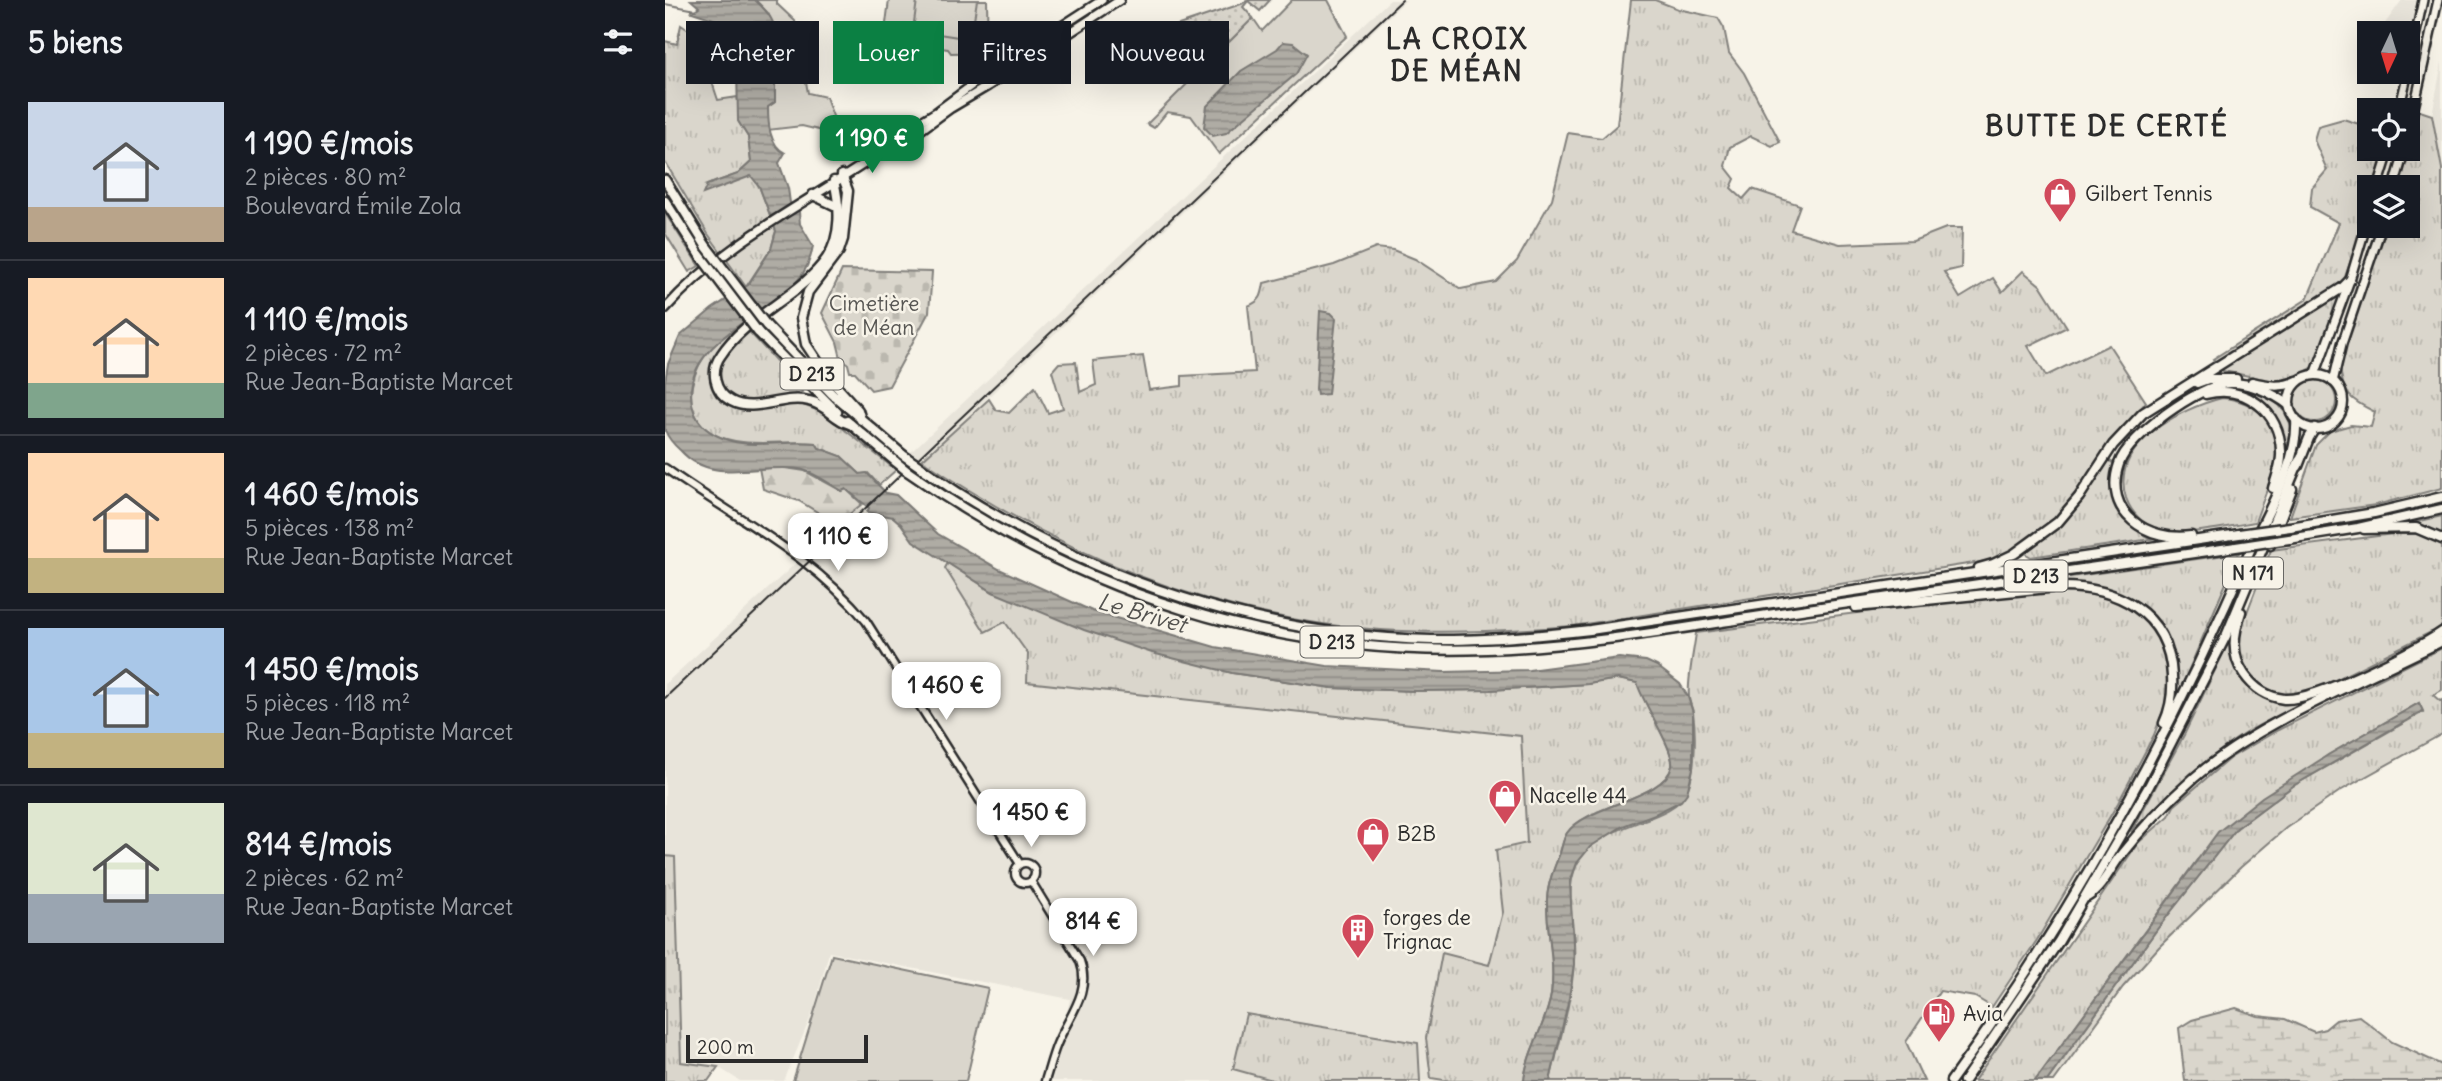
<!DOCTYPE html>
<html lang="fr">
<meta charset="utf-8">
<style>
body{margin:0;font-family:Delius,sans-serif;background:#242831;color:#f1f3f6;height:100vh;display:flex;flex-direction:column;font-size:26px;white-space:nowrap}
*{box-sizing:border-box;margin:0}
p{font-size:23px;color:#9ea1a6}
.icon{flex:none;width:38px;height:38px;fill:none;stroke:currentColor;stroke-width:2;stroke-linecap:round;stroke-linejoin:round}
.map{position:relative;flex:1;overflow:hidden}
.panel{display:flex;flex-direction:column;background:#171b24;width:665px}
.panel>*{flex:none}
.hud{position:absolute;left:21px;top:21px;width:665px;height:63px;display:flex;gap:14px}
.needle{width:46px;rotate:184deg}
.fabs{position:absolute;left:1692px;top:21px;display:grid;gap:14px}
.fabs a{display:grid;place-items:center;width:63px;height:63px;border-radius:0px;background:#171b24;box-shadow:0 7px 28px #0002;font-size:35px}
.scale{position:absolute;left:21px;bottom:18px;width:182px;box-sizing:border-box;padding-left:7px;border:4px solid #2b2b2b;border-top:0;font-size:19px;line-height:24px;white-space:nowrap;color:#2b2b2b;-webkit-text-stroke:5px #f7f3e8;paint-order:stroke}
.price{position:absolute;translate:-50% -60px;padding:0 16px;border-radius:14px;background:#fff;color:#222;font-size:23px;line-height:46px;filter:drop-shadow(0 2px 4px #0008)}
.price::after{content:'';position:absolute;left:50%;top:42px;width:21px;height:16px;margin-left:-10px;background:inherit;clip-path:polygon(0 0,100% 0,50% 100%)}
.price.selected{background:#0b8043;color:#fff}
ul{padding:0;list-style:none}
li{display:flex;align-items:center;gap:21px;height:175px;padding:0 28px}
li+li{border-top:2px solid #363941}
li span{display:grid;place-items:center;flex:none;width:196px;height:140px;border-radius:0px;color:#555}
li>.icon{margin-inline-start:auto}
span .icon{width:84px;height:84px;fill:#fffc;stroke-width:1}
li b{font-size:30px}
h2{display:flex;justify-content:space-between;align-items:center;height:84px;padding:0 28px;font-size:30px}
.tag{padding:0 24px;border-radius:0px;background:#171b24;box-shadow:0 7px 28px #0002;font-size:24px;line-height:63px}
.tag.selected{background:#0b8043;color:#fff}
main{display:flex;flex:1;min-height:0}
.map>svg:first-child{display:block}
.built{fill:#e8e4da}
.grass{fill:url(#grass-tufts);stroke:#82807c;stroke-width:2}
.forest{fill:url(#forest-firs);stroke:#82807c;stroke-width:2}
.wetland{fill:url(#wetland-marsh);stroke:#82807c;stroke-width:2}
.cemetery{fill:url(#cemetery-stones);stroke:#82807c;stroke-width:2}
.park{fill:#dad6cc;stroke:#82807c;stroke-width:2}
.garden{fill:url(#garden-dots);stroke:#82807c;stroke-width:2}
.water{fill:url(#water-rules);stroke:#7a7874;stroke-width:2}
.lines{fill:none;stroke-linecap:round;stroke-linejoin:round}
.stream{stroke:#7a7874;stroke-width:2}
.tertiary-casing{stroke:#2b2b2b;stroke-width:11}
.secondary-casing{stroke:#2b2b2b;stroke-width:12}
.trunk-casing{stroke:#2b2b2b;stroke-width:13}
.tertiary{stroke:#f7f3e8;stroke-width:6}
.secondary{stroke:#f7f3e8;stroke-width:7}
.trunk{stroke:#f7f3e8;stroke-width:8}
.rail{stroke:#2b2b2b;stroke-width:2}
.trunk-bridge-casing{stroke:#2b2b2b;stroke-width:13;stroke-linecap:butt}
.trunk-bridge{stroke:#f7f3e8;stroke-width:8}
.labels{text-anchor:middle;stroke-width:5;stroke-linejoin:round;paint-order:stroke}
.shield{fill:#f7f3e8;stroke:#686764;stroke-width:2}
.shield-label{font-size:19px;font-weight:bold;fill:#2b2b2b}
.poi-label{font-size:21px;fill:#2b2b2b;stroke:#f7f3e8;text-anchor:start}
.park-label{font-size:21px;fill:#575653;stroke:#f7f3e8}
.water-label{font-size:23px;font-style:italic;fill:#53524f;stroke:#f7f3e8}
.district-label{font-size:28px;font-weight:bold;letter-spacing:2px;fill:#2b2b2b;stroke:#f7f3e8}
</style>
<main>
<section class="panel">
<h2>5 biens<svg class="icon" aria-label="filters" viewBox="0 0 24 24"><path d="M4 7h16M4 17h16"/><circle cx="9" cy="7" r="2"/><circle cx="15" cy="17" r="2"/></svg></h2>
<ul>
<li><span style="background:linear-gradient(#c9d6e8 75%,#b9a48a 0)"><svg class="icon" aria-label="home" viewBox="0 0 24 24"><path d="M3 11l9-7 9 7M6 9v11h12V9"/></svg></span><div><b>1 190 €/mois</b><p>2 pièces · 80 m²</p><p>Boulevard Émile Zola</p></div></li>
<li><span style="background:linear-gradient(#ffd9b3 75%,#7fa58c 0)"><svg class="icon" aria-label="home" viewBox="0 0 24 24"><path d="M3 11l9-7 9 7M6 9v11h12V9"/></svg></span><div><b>1 110 €/mois</b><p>2 pièces · 72 m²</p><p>Rue Jean-Baptiste Marcet</p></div></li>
<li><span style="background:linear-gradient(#ffd9b3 75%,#c2b280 0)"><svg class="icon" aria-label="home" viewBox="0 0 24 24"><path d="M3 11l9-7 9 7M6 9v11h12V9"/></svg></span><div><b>1 460 €/mois</b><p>5 pièces · 138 m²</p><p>Rue Jean-Baptiste Marcet</p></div></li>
<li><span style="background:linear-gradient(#a9c7e8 75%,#c2b280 0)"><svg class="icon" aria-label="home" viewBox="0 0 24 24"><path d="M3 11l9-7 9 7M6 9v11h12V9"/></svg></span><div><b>1 450 €/mois</b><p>5 pièces · 118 m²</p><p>Rue Jean-Baptiste Marcet</p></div></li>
<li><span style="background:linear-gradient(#dfe7d0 65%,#9aa5b1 0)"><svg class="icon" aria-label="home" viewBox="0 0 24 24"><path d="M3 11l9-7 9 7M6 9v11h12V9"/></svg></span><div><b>814 €/mois</b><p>2 pièces · 62 m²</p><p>Rue Jean-Baptiste Marcet</p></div></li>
</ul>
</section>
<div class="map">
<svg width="1777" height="1081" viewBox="0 0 1777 1081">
<defs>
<pattern id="grass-tufts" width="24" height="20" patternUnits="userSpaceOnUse" patternTransform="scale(1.75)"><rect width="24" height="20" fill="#dad6cc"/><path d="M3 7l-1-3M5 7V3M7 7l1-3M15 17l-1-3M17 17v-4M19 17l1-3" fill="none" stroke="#bbb8af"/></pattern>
<pattern id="forest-firs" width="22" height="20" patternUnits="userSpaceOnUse" patternTransform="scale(1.75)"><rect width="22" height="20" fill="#dad6cc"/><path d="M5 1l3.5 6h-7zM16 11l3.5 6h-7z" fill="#bbb8af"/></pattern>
<pattern id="wetland-marsh" width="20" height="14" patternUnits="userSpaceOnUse" patternTransform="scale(1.75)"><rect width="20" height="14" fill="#dad6cc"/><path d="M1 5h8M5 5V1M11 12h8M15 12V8" fill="none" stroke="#bbb8af"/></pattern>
<pattern id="cemetery-stones" width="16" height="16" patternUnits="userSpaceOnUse" patternTransform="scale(1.75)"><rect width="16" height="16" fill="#dad6cc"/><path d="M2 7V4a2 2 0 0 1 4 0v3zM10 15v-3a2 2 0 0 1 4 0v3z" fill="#bbb8af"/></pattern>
<pattern id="garden-dots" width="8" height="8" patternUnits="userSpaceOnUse" patternTransform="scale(1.75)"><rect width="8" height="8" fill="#dad6cc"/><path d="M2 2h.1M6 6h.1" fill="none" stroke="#bbb8af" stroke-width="1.8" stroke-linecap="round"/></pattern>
<pattern id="water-rules" width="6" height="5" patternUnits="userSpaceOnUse" patternTransform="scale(1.75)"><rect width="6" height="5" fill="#afaca4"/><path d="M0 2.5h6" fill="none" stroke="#8f8c86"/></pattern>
</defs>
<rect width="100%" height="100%" fill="#f7f3e8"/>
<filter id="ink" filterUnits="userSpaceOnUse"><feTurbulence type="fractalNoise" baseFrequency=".0143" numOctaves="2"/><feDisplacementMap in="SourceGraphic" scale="14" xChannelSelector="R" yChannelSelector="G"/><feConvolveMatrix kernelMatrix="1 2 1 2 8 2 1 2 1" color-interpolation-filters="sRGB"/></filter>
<g filter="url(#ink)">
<g class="built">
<path d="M725,0H741L257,460L246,452Z"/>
<path d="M1737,0H1751L1743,54V33H1713Z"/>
<path d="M1777,62V169L1767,115Z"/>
<path d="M195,505L202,512L228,517L236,524L248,541L283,563L280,568L340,621L363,654L362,682L856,736L862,844L831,850L838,912L824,965L777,953L761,1038L766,1078L785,1081H387L405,999L164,952L149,1009L119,1081H75L53,1067L16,1063L10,858L0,856V684L131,563L141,572L147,565L137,557Z"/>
</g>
<g class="grass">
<path d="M224,0H322L323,52L286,53L283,49L269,47L266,51C253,53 241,48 228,48L226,52L218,47Z"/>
<path d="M966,0H990L1013,9L1053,18L1059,28L1064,53L1079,73L1115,142L1107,146L1086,136L1065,147L1060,166L1070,179L1066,188L1078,199L1087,189L1135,205L1126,230L1175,244L1248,241L1281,228H1297L1296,268L1279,272L1295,298L1328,278L1337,292L1358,271L1376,286L1402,327L1363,346L1381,376L1444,345L1481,402L1437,455L1449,464C1442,502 1453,521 1486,539L1366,557L1358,552L1322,561L908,626C844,631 780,634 716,630C545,619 398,554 257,460L324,399L331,410L344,413L370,387L383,413L398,408L387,371L394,363L411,362L415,392L431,385L428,361L478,356L484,390L517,386V376L590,372L583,306C596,301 597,296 599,283L669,265L711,248L728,250L750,259L796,289L831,282L852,261L887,199L903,133L937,138L952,125Z"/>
<path d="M16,25L34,37L40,46L43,70L53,100L73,97V121L83,137L86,162L73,174L42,185L54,187L86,175L94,186L111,231L106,249L81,287L43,234L0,162V41L12,44Z"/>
<path d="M1752,110L1767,115L1777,169V488L1711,505L1625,517L1651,445L1665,431L1686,425L1706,427L1710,412C1685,400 1677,394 1675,365L1719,226H1743V187H1731Z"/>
<path d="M1678,119L1704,127V149H1722L1710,187H1704V207L1679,280L1677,296L1649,367L1620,383L1558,371L1548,359L1642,299L1674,223L1645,207L1647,188L1662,170L1649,140L1653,126Z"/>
<path d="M0,213L34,266L24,272L0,233Z"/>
<path d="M77,324L136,388L137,392L132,394L135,404L157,412L231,470L214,485L203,473L195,474L176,456L154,448L151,443C124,440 96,446 70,441C22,432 16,392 40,355C49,342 65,333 77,324Z"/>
<circle cx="1650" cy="401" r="21"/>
<path d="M1572,387C1601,395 1618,398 1627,429L1621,450C1615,415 1603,403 1572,387Z"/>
<path d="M1557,398C1589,400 1618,424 1611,459C1607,480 1597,502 1590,522C1563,526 1514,539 1489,528C1476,522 1466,512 1461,498C1444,445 1516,408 1557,398Z"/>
<path d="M1777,516V631L1766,632L1648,691V700C1621,712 1592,724 1567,742C1531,768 1498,800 1466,832L1519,735L1562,645L1574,633L1606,550L1728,534H1751V522Z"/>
<path d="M1574,553L1513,695L1501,703L1489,735L1453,803L1372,940L1327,1007L1310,997L1275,991L1241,1042L1259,1081H885C894,1042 907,1001 909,961C912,928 898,898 911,866C929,821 1007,825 1022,791C1031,772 1031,732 1028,712C1027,707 1024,702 1024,697C1022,681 1029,650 1031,633L1330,596L1328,588Z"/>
<path d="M283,563L328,592L567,673L666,688L751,691L825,690L923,684L953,679L973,683C978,705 1010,749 1007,766C1001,798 921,805 902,833C898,839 897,847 895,853C889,868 883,883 882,899C881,931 891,963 886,995C881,1025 862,1051 859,1081H785L766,1078L761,1038L777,953L824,965L838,912L831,850L862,843L856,736L362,682L363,654L340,622L320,632L280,568Z"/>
<path d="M1777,648V690L1768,695L1775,701L1777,700V734L1675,791L1621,828L1576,867L1494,947L1458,987L1389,1081H1382L1493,928L1572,828L1628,786L1758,712L1754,703L1663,755L1532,860L1370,1081H1309L1473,843L1504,816L1509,806L1565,758L1613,730Z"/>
<path d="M0,856L10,857L16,1062L53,1067L43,1081H0Z"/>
<path d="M581,1014L753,1043L755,1081H611L568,1069Z"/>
</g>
<path class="forest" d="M114,467L140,471L177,491L181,489L197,504L172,524L134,501L98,489L94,468Z"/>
<path class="wetland" d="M1571,1008L1593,1016L1620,1019L1649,1032L1660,1029L1671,1020L1694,1016L1727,1042L1777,1065V1081H1520L1514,1028L1527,1020Z"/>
<path class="cemetery" d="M177,270L267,272L264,312L224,386L206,390L190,372H185L183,364L176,358L172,342L157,313Z"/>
<g class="park">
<path d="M90,0H112V4L130,21L143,93L161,97L169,119L170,134L137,126L103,130V107L110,102L109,83C122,70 133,58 126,39L111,32L103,13Z"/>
<path d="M252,0H312L306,39L248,30Z"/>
<path d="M627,0H663L682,36L554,154L526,116L502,112L489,128L482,124L588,18L597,31Z"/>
<path d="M167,955L323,988L301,1081H128Z"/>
</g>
<path class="garden" d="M583,0H605L595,11L583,1L578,7L588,18L565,41L561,38L556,42L561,46L543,63L540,61L537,64L539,66L525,81L522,80L525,75L519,71L517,73L513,70L511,71L499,61V67L508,75L503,80L465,42L478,37L480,40L476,44L484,52L488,53L494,43L487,34L576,4Z"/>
<g class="water">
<path d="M26,0H90C101,10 108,18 111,32L107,36V43L115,45L116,51L112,58L113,74L110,83V102L103,107C103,123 104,145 120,153L114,163L123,188L125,203L134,212L135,224L148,246C146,257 141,271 133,280C101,316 11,346 28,408C33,427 48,436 66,441C91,448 124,440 151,443L154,448L176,456L195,474L202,473L221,493L231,495L273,534L334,569L427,611L550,647L662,666L779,672L864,670L954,658L981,661L992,666L1015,684L1023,697L1028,713V768L1022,793L1016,801L990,814L958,826L925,847L912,863L905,882L909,964L904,998L885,1081H859C862,1051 881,1025 886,995C891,963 881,931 882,899C883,883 889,868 895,853C897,847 898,839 902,833C921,805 1001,798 1007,766C1010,750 978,704 972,683L953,679L923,684L825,690L751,691L667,688L567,673L487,653L419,630L328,592L248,541L236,524L228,517L202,512L204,508L181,489L177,491C164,484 148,471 134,469C93,463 47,485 16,451C9,445 3,438 0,430V381L3,364L15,336L47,309L83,285L106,249L111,231L94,186L86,176L38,194L42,185L73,174L86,162L83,137L73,121L72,67L65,52V36L58,22L27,12L34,7Z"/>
<path d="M618,42L628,43L642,54L631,74L561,133L548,136L539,127L542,106L576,71L612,49Z"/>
<path d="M655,311L666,313L671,318L663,394L652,395L651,390Z"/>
<path d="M1754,703L1758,711L1628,786L1572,828L1493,928L1382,1081H1370L1553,832L1597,797L1663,755Z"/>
</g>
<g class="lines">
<path class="stream" d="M0,4L31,10"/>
<defs>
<g id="tertiary">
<path d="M0,468C71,519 143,552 201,621L355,864"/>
<circle cx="360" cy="873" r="10"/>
<path d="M366,881L415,961C427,992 403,1017 392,1044C387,1056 384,1069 380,1081"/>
</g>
<g id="secondary">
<path d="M1743,70L1758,0"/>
<path d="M1734,110L1743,72"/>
<path d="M1743,135L1773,0"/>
<path d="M220,150L227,139L271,112L318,77L437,0"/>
<path d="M1713,187L1725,149"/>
<path d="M1729,187L1740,149"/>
<path d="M0,309C60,241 146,201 220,150L238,143L286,108L323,86L455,0"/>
<path d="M1650,375L1685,280L1704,216"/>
<path d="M1668,382L1677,344L1717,226"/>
</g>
<g id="trunk">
<path d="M177,175L183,191L178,239L174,251L143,292L136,318L141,344L163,377L193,410L196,420"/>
<path d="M0,180L41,246"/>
<path d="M169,181C175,205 177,236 162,258C137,295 81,316 56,355C45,370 49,392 66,401C90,414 119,394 144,401C161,404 169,420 185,424"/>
<path d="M148,195L173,207"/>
<path d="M0,201L34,254"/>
<path d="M101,325L167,394L238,455"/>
<path d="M93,332L172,412"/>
<circle cx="1651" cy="402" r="27"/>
<path d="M1587,382C1603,386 1617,388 1632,381"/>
<path d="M1532,383L1543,379H1571"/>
<path d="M1541,394C1580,384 1615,411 1616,451C1617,463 1612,476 1608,488"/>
<path d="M182,421L231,462"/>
<path d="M1633,466L1644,438L1650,428"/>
<path d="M242,471C417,594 607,657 822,649C925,646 1027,626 1129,611C1274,589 1419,569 1564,548"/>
<path d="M289,490C432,581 596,636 766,640C819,641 872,636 925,630L1574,534"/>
<path d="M1625,527L1709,513L1777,497"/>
<path d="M1699,529L1751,528L1777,539"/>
<path d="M1526,536C1483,542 1437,513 1454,464C1463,436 1534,385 1564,383C1584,382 1608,393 1624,405"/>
<path d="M1624,539L1693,528L1777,509"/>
<path d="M1605,545L1627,489"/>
<path d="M1314,568L1328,564L1349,554L1393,522L1414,497L1448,445L1478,413L1677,288L1685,280"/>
<path d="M1191,607L1393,587C1450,586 1504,611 1507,676C1508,692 1506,708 1499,723"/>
<path d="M1576,612C1569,633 1565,654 1579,674C1588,687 1602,697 1619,699C1650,701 1750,651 1777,632"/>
<path d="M1422,897C1437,888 1445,869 1455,856C1477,828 1503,801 1529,778C1596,720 1697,682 1777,641"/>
<path d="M1286,1081C1407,916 1505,735 1586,548C1603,510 1634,461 1631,419"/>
<path d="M1299,1081L1394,941L1484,786L1561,636L1634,461"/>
</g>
</defs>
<use href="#tertiary" class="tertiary-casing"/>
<use href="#secondary" class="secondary-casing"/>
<use href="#trunk" class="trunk-casing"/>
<use href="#tertiary" class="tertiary"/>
<use href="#secondary" class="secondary"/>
<use href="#trunk" class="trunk"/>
<path class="rail" d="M0,698L737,0"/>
<defs>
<g id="trunk-bridge">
<path d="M41,246L101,325"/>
<path d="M34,254L93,332"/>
<path d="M238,455L289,490"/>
<path d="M231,462L242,471"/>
<path d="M1574,534L1625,527"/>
<path d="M1564,548L1624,539"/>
</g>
</defs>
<use href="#trunk-bridge" class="trunk-bridge-casing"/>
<use href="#trunk-bridge" class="trunk-bridge"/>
</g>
</g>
<defs>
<symbol id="shop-pin" viewBox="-11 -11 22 30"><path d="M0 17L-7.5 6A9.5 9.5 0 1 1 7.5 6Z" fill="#d1495b" stroke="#f7f3e8"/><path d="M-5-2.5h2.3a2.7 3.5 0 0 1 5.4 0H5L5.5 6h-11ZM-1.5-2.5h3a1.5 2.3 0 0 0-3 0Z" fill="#fff"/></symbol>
<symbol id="building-pin" viewBox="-11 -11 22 30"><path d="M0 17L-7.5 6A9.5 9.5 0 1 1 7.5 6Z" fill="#d1495b" stroke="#f7f3e8"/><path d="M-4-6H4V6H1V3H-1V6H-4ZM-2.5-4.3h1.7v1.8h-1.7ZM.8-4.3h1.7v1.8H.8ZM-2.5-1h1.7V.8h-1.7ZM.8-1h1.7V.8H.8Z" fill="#fff"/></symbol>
<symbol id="fuel-pin" viewBox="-11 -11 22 30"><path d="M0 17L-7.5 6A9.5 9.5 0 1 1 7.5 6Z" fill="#d1495b" stroke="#f7f3e8"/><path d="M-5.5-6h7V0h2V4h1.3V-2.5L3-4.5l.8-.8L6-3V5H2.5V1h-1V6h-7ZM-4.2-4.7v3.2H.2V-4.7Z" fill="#fff"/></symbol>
</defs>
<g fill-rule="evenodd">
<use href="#shop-pin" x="1376" y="175" width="38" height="52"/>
<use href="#shop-pin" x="821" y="777" width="38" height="52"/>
<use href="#shop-pin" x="689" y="815" width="38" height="52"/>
<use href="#building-pin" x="674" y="911" width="38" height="52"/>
<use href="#fuel-pin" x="1255" y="995" width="38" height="52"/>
</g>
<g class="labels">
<g class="shield">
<rect x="115.5" y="358.5" width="63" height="31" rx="5"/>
<rect x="1558" y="557.5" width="60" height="31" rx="5"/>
<rect x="1339.5" y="560.5" width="63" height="31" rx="5"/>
<rect x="635.5" y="626.5" width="63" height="31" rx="5"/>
</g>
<g class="shield-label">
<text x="147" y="381">D 213</text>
<text x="1588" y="580">N 171</text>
<text x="1371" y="583">D 213</text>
<text x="667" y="649">D 213</text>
</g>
<g class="poi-label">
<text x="1420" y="201">Gilbert Tennis</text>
<text x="864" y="803">Nacelle 44</text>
<text x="732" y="841">B2B</text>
<text x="718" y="925">forges de<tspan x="718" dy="24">Trignac</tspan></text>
<text x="1298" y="1021">Avia</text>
</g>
<g class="park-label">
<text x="209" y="311">Cimetière<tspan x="209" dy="24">de Méan</tspan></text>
</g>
<g class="water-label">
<text transform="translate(477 613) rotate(16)" y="8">Le Brivet</text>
</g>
<g class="district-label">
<text x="792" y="49">LA CROIX<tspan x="792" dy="32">DE MÉAN</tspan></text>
<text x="1442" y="136">BUTTE DE CERTÉ</text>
</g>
</g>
</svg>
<div class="fabs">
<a><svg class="needle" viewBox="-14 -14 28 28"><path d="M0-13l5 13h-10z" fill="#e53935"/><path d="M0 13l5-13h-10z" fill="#9ea1a6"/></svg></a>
<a><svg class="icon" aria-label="locate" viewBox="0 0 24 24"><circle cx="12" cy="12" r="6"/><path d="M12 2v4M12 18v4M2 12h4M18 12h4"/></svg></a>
<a><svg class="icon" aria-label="layers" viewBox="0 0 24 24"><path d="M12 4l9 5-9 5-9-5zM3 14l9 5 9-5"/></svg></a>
</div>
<div class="scale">200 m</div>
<b class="price selected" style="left:207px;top:175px">1 190 €</b>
<b class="price" style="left:173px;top:573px">1 110 €</b>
<b class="price" style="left:281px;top:722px">1 460 €</b>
<b class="price" style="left:366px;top:849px">1 450 €</b>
<b class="price" style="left:428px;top:958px">814 €</b>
<div class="hud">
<a class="tag">Acheter</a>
<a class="tag selected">Louer</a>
<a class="tag">Filtres</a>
<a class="tag">Nouveau</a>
</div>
</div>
</main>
